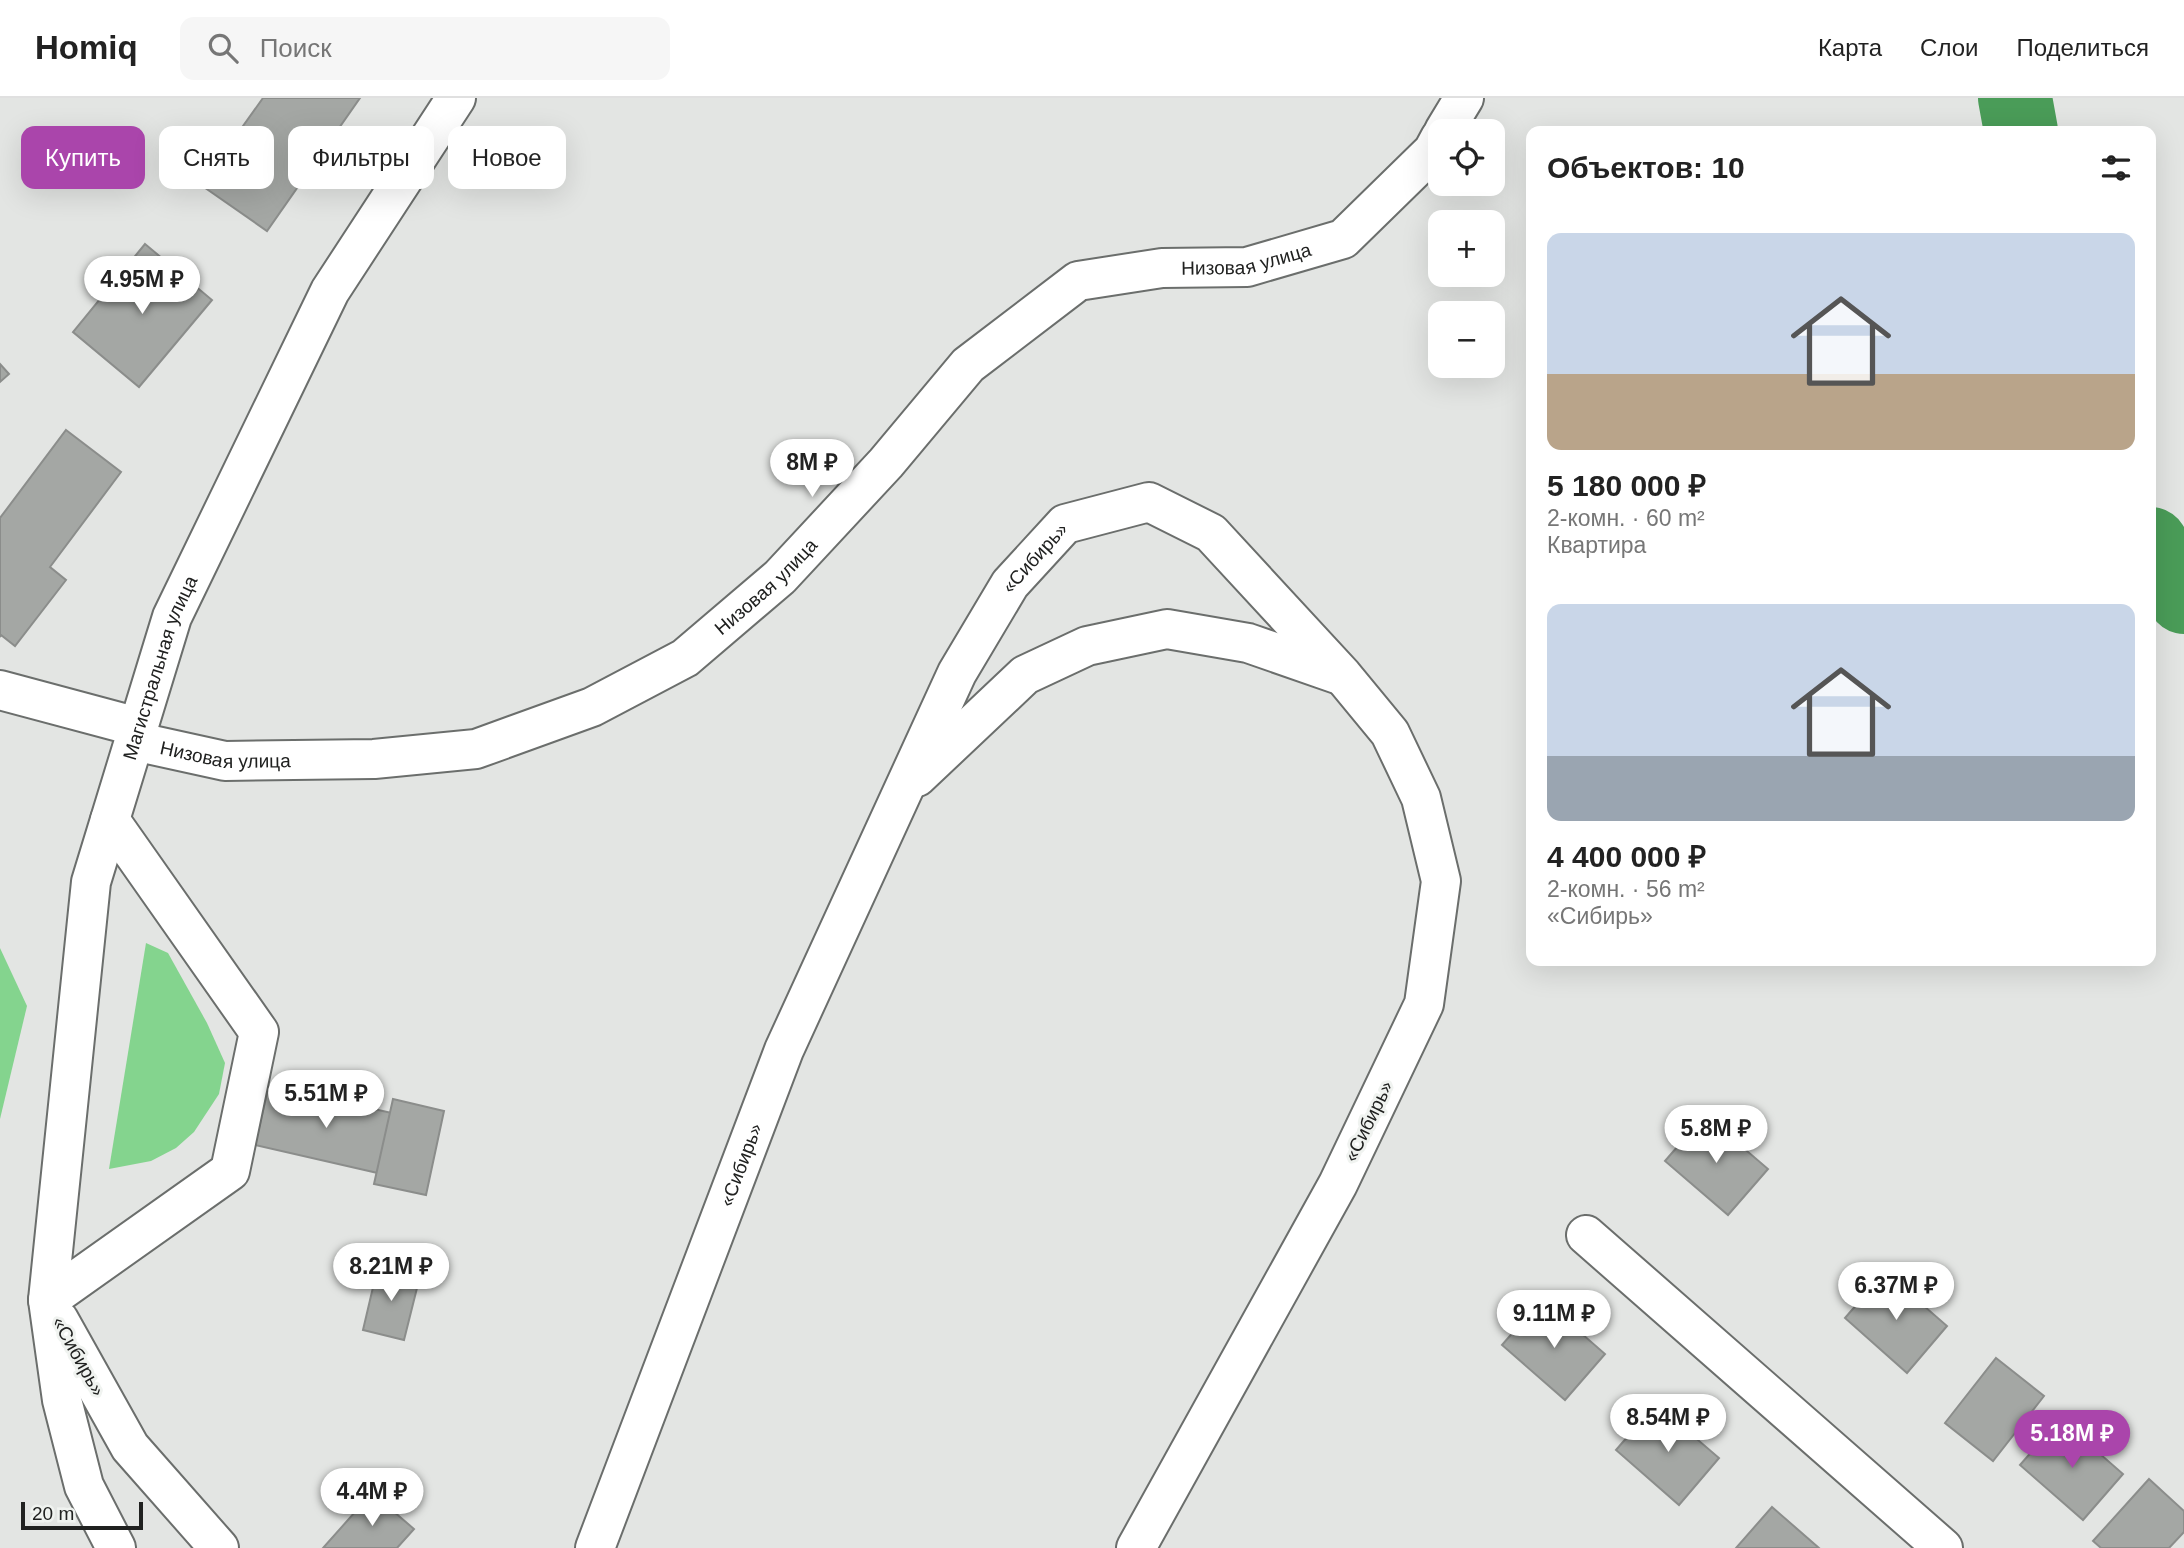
<!DOCTYPE html>
<html lang="ru">
<meta charset="utf-8">
<style>
body{margin:0;font-family:Arial,sans-serif;background:#f6f6f6;color:#222;height:100vh;display:flex;flex-direction:column;font-size:26px;white-space:nowrap}
*{box-sizing:border-box;margin:0}
p{font-size:23px;color:#767676}
.icon{flex:none;width:38px;height:38px;fill:none;stroke:currentColor;stroke-width:2;stroke-linecap:round;stroke-linejoin:round}
.map{position:relative;flex:1;overflow:hidden}
.panel{position:absolute;left:1526px;top:28px;width:630px;height:840px;display:flex;flex-direction:column;background:#fff;border-radius:14px;box-shadow:0 7px 28px #0002}
.panel>*{flex:none}
.hud{position:absolute;left:21px;top:28px;width:665px;height:63px;display:flex;gap:14px}
.buttons{position:absolute;left:1428px;top:21px;display:grid;gap:14px}
.buttons a{display:grid;place-items:center;width:77px;height:77px;border-radius:14px;background:#fff;box-shadow:0 7px 28px #0002;font-size:35px}
.scale{position:absolute;left:21px;bottom:18px;width:122px;box-sizing:border-box;padding-left:7px;border:4px solid #202120;border-top:0;font-size:19px;line-height:24px;white-space:nowrap;color:#202120;-webkit-text-stroke:5px #f0f3f0;paint-order:stroke}
.price{position:absolute;translate:-50% -60px;padding:0 16px;border-radius:24px;background:#fff;color:#222;font-size:23px;line-height:46px;filter:drop-shadow(0 2px 4px #0008)}
.price::after{content:'';position:absolute;left:50%;top:42px;width:21px;height:16px;margin-left:-10px;background:inherit;clip-path:polygon(0 0,100% 0,50% 100%)}
.price.current{background:#aa45ab;color:#fff}
ul{padding:0;list-style:none}
li{display:grid;align-content:center;gap:14px;height:371px;padding:0 21px}
li span{display:grid;place-items:center;height:217px;border-radius:14px;color:#555}
li>.icon{margin-inline-start:auto}
span .icon{width:126px;height:126px;fill:#fffc;stroke-width:1}
li b{font-size:30px}
h2{display:flex;justify-content:space-between;align-items:center;height:84px;padding:0 21px;font-size:30px}
.chip{padding:0 24px;border-radius:14px;background:#fff;box-shadow:0 7px 28px #0002;font-size:24px;line-height:63px}
.chip.current{background:#aa45ab;color:#fff}
header{display:flex;align-items:center;gap:42px;box-sizing:border-box;height:98px;padding:0 35px;background:#fff;border-bottom:2px solid #e0e0e0}
header strong{font-size:33px}
nav{display:flex;gap:38px;margin-inline-start:auto;font-size:24px}
.search{width:490px;height:63px;background:#f6f6f6;display:flex;align-items:center;gap:18px;box-sizing:border-box;padding:0 24px;border-radius:14px;color:#767676;font-size:26px}
.map>svg:first-child{display:block}
.green{fill:#84d48e}
.lines{fill:none;stroke-linecap:round;stroke-linejoin:round}
.river{stroke:#4a9c58;stroke-width:74}
.building{fill:#a4a7a4;stroke:#8b8d8b;stroke-width:2}
.minor-casing{stroke:#6b6e6c;stroke-width:42}
.major-casing{stroke:#6b6e6c;stroke-width:42}
.minor{stroke:#fff;stroke-width:38}
.major{stroke:#fff;stroke-width:38}
.labels{text-anchor:middle;stroke-width:6;stroke-linejoin:round;paint-order:stroke}
.street-label{font-size:19px;fill:#202120;stroke:#f0f3f0}
</style>
<header>
<strong>Homiq</strong>
<div class="search"><svg class="icon" aria-label="search" viewBox="0 0 24 24"><circle cx="10" cy="10" r="6"/><path d="M15 15l6 6"/></svg>Поиск</div>
<nav><a>Карта</a><a>Слои</a><a>Поделиться</a></nav>
</header>
<div class="map">
<svg width="2184" height="1450" viewBox="0 0 2184 1450">
<rect width="100%" height="100%" fill="#e3e5e3"/>
<g class="green">
<path d="M146,845L168,855L207,925L225,965L219,996L194,1034L176,1050L151,1063L109,1071Z"/>
<path d="M0,850L27,908L0,1021Z"/>
</g>
<g class="lines">
<g class="river">
<path d="M2015,0L2021,33"/>
<path d="M2151,446L2184,499"/>
</g>
</g>
<g class="building">
<path d="M263,0H360L267,133L201,87Z"/>
<path d="M145,146L212,202L139,289L73,234Z"/>
<path d="M0,266L9,276L0,284Z"/>
<path d="M66,332L121,374L50,469L66,482L15,548L1,537L0,539V420Z"/>
<path d="M269,987L396,1016L382,1076L255,1047Z"/>
<path d="M393,1001L444,1013L426,1097L374,1086Z"/>
<path d="M1705,1017L1768,1071L1728,1117L1665,1063Z"/>
<path d="M378,1168L420,1178L404,1242L363,1232Z"/>
<path d="M1885,1174L1947,1228L1907,1275L1845,1220Z"/>
<path d="M1542,1201L1605,1256L1565,1302L1502,1247Z"/>
<path d="M1996,1260L2044,1298L1993,1363L1945,1325Z"/>
<path d="M1656,1306L1719,1360L1679,1407L1616,1352Z"/>
<path d="M2060,1321L2123,1376L2083,1422L2020,1367Z"/>
<path d="M2149,1381L2184,1413V1434L2169,1450H2101L2093,1443Z"/>
<path d="M372,1395L414,1431L397,1450H323Z"/>
<path d="M1772,1409L1819,1450H1736Z"/>
</g>
<g class="lines">
<defs>
<g id="minor">
<path d="M1444,33L1464,0"/>
<path d="M0,592L138,629"/>
<path id="s1" d="M134,643L225,663L374,661L476,651L592,609L685,560L780,479L886,365L968,267L1078,183L1162,170L1247,169L1343,141L1433,53L1440,40"/>
<path d="M1586,1137L1943,1450"/>
<path d="M48,1202L230,1073L259,934L110,722"/>
</g>
<g id="major">
<path d="M917,679L1025,577L1087,548L1167,531L1248,545L1337,576"/>
<path d="M59,1222L130,1349L219,1450"/>
<path id="s2" d="M116,1450L84,1388L62,1302L48,1202L91,784L172,519L330,193L456,0"/>
<path id="s3" d="M595,1450L784,952L957,575L1010,486L1065,426L1149,404L1211,435L1343,578L1390,635L1421,700L1441,783L1424,906L1338,1086L1136,1450"/>
</g>
</defs>
<use href="#minor" class="minor-casing"/>
<use href="#major" class="major-casing"/>
<use href="#minor" class="minor"/>
<use href="#major" class="major"/>
</g>
<g class="labels">
<g class="street-label">
<text dy="7" stroke="none"><textPath href="#s1" startOffset="1290">Низовая улица</textPath></text>
<text dy="7" stroke="none"><textPath href="#s3" startOffset="1087">«Сибирь»</textPath></text>
<text dy="7" stroke="none"><textPath href="#s1" startOffset="681">Низовая улица</textPath></text>
<text dy="7" stroke="none"><textPath href="#s2" startOffset="905">Магистральная улица</textPath></text>
<text dy="7" stroke="none"><textPath href="#s1" startOffset="93">Низовая улица</textPath></text>
<text transform="translate(1368 1023) rotate(-64)" y="7">«Сибирь»</text>
<text dy="7" stroke="none"><textPath href="#s3" startOffset="410">«Сибирь»</textPath></text>
<text transform="translate(79 1258) rotate(61)" y="7">«Сибирь»</text>
</g>
</g>
</svg>
<div class="buttons">
<a><svg class="icon" aria-label="locate" viewBox="0 0 24 24"><circle cx="12" cy="12" r="6"/><path d="M12 2v4M12 18v4M2 12h4M18 12h4"/></svg></a>
<a>+</a>
<a>−</a>
</div>
<div class="scale">20 m</div>
<b class="price" style="left:142px;top:218px">4.95M ₽</b>
<b class="price" style="left:812px;top:401px">8M ₽</b>
<b class="price" style="left:326px;top:1032px">5.51M ₽</b>
<b class="price" style="left:1716px;top:1067px">5.8M ₽</b>
<b class="price" style="left:391px;top:1205px">8.21M ₽</b>
<b class="price" style="left:1896px;top:1224px">6.37M ₽</b>
<b class="price" style="left:1554px;top:1252px">9.11M ₽</b>
<b class="price" style="left:1668px;top:1356px">8.54M ₽</b>
<b class="price current" style="left:2072px;top:1372px">5.18M ₽</b>
<b class="price" style="left:372px;top:1430px">4.4M ₽</b>
<div class="hud">
<a class="chip current">Купить</a>
<a class="chip">Снять</a>
<a class="chip">Фильтры</a>
<a class="chip">Новое</a>
</div>
<section class="panel">
<h2>Объектов: 10<svg class="icon" aria-label="filters" viewBox="0 0 24 24"><path d="M4 7h16M4 17h16"/><circle cx="9" cy="7" r="2"/><circle cx="15" cy="17" r="2"/></svg></h2>
<ul>
<li><span style="background:linear-gradient(#c9d6e8 65%,#b9a48a 0)"><svg class="icon" aria-label="home" viewBox="0 0 24 24"><path d="M3 11l9-7 9 7M6 9v11h12V9"/></svg></span><div><b>5 180 000 ₽</b><p>2-комн. · 60 m²</p><p>Квартира</p></div></li>
<li><span style="background:linear-gradient(#c9d6e8 70%,#9aa5b1 0)"><svg class="icon" aria-label="home" viewBox="0 0 24 24"><path d="M3 11l9-7 9 7M6 9v11h12V9"/></svg></span><div><b>4 400 000 ₽</b><p>2-комн. · 56 m²</p><p>«Сибирь»</p></div></li>
</ul>
</section>
</div>
